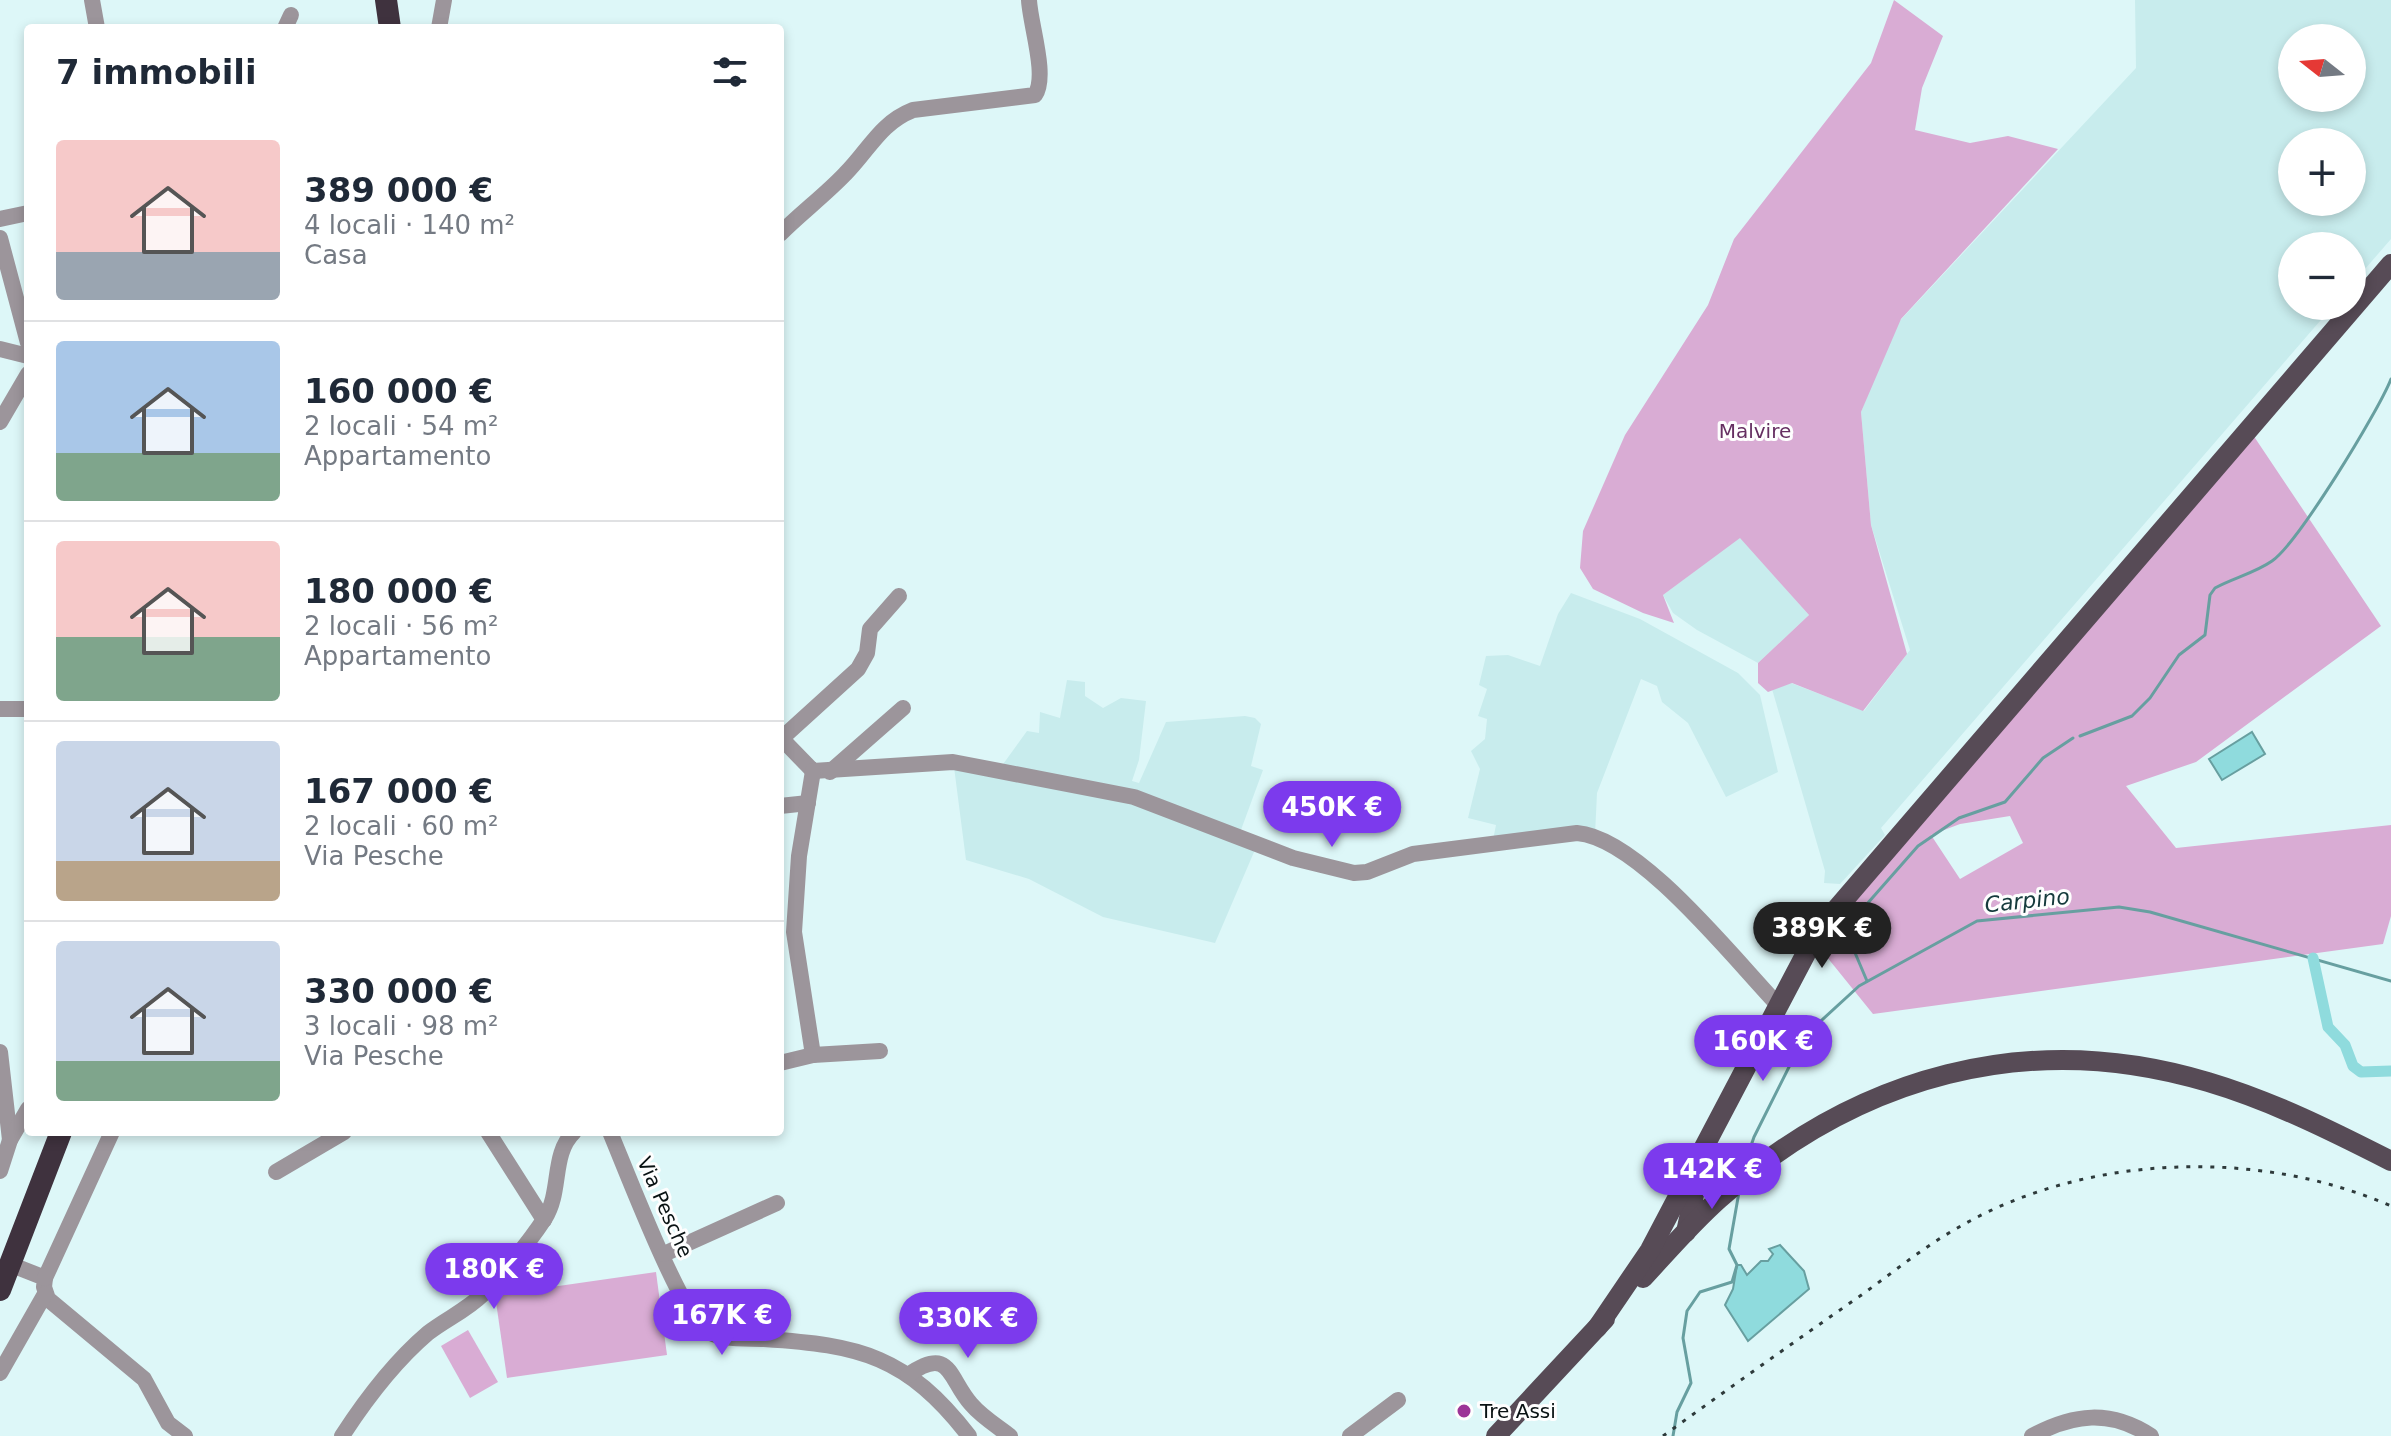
<!DOCTYPE html>
<html lang="it">
<meta charset="utf-8">
<style>
body{margin:0;font-family:"DejaVu Sans",sans-serif;background:#f2f2f3;color:#1f2937;height:100vh;display:flex;flex-direction:column;font-size:30px;white-space:nowrap}
*{box-sizing:border-box;margin:0}
p{font-size:26px;color:#747a83}
.icon{flex:none;width:44px;height:44px;fill:none;stroke:currentColor;stroke-width:2;stroke-linecap:round;stroke-linejoin:round}
.map{position:relative;flex:1;overflow:hidden}
.panel{position:absolute;left:24px;top:24px;width:760px;height:1112px;display:flex;flex-direction:column;background:#fff;border-radius:8px;box-shadow:0 4px 12px #0003}
.panel>*{flex:none}
.needle{width:52px;rotate:287deg}
.buttons{position:absolute;left:2278px;top:24px;display:grid;gap:16px}
.buttons a{display:grid;place-items:center;width:88px;height:88px;border-radius:50%;background:#fff;box-shadow:0 4px 12px #0003;font-size:40px}
.price{position:absolute;translate:-50% -68px;padding:0 18px;border-radius:28px;background:#7c3aed;color:#fff;font-size:26px;line-height:52px;filter:drop-shadow(0 2px 4px #0008)}
.price::after{content:'';position:absolute;left:50%;top:48px;width:24px;height:18px;margin-left:-12px;background:inherit;clip-path:polygon(0 0,100% 0,50% 100%)}
.price.active{background:#222;color:#fff}
ul{padding:0;list-style:none}
li{display:flex;align-items:center;gap:24px;height:200px;padding:0 32px}
li+li{border-top:2px solid #e0e1e3}
li span{display:grid;place-items:center;flex:none;width:224px;height:160px;border-radius:8px;color:#555}
li>.icon{margin-inline-start:auto}
span .icon{width:96px;height:96px;fill:#fffc;stroke-width:1}
li b{font-size:34px}
h2{display:flex;justify-content:space-between;align-items:center;height:96px;padding:0 32px;font-size:34px}
.map>svg:first-child{display:block}
.built{fill:#c8eced;fill-rule:evenodd}
.green{fill:#d9acd4;fill-rule:evenodd}
.water{fill:#8fdbdd;stroke:#679fa0;stroke-width:2}
.lines{fill:none;stroke-linecap:round;stroke-linejoin:round}
.stream{stroke:#679fa0;stroke-width:3}
.canal{stroke:#8fdbdd;stroke-width:11}
.minor{stroke:#9c959b;stroke-width:16}
.major{stroke:#574b56;stroke-width:20}
.highway{stroke:#3f323e;stroke-width:22}
.rail{stroke:#2e3a3b;stroke-width:3;stroke-dasharray:4 8;stroke-linecap:butt}
.poi-dot{fill:#9c3497;stroke:#fefefe;stroke-width:3}
.labels{text-anchor:middle;stroke-width:6;stroke-linejoin:round;paint-order:stroke}
.park-label{font-size:20px;fill:#662f62;stroke:#fefefe}
.street-label{font-size:20px;fill:#091213;stroke:#fefefe}
.poi-label{font-size:20px;fill:#091213;stroke:#fefefe;text-anchor:start}
.water-label{font-size:22px;font-style:italic;fill:#153a3c;stroke:#fefefe}
</style>
<div class="map">
<svg width="2391" height="1436" viewBox="0 0 2391 1436">
<rect width="100%" height="100%" fill="#ddf7f8"/>
<g class="built">
<path d="M2135,0H2391V239L2352,284V246H2292V306H2333L1881,828L1885,835L1840,884L1824,883L1825,871L1772,689L1791,683L1864,711L1910,650L1871,525L1861,412L1894,327L2136,68ZM2292,38H2352V98H2292ZM2292,142H2352V202H2292Z"/>
<path d="M1740,537L1809,615L1758,663L1697,630L1673,613L1663,595Z"/>
<path d="M1571,593L1640,619L1738,673L1760,695L1778,772L1726,797L1688,723L1662,702L1657,686L1641,679L1597,793L1595,835L1492,845L1496,825L1468,818L1480,769L1471,751L1485,739L1487,719L1478,716L1487,689L1479,685L1486,656L1508,655L1540,666L1558,614Z"/>
<path d="M1067,680L1085,682V696L1103,708L1121,698L1146,701L1139,760L1132,781L1139,783L1166,722L1245,716L1255,718L1261,724L1251,766L1263,770L1238,838L1257,845L1215,943L1103,917L1029,879L966,860L954,767H1001L1027,731L1039,733L1040,712L1060,718Z"/>
</g>
<g class="green">
<path d="M1894,0L1943,36L1922,88L1915,130L1970,143L2008,136L2058,149L1901,319L1861,412L1871,525L1907,654L1863,711L1792,683L1768,692L1758,683V663L1809,615L1740,538L1663,595L1674,623L1643,613L1593,589L1580,568L1583,531L1625,435L1708,305L1734,239L1871,63Z"/>
<path d="M2249,429L2381,626L2196,762L2126,786L2176,848L2391,825V916L2383,944L1873,1014L1814,941L1820,930L1839,924L1832,914ZM2010,816L2023,843L1960,879L1931,835L1960,824Z"/>
<path d="M656,1272L667,1355L507,1378L495,1295Z"/>
<path d="M468,1330L498,1382L470,1398L441,1346Z"/>
</g>
<g class="water">
<path d="M2252,732L2265,754L2222,780L2209,759Z"/>
<path d="M1780,1245L1804,1271L1809,1289L1748,1341L1725,1305L1733,1289L1737,1265H1741L1747,1275L1761,1261H1768L1773,1254L1769,1249Z"/>
</g>
<g class="lines">
<g class="stream">
<path d="M2080,736L2132,716L2150,698L2179,655L2205,635L2210,595L2215,588C2233,578 2255,573 2272,561C2298,543 2378,412 2391,379"/>
<path d="M1867,981L1850,941L1859,913L1918,846L1959,818L2005,802L2043,758L2073,738"/>
<path d="M1743,1169L1754,1137L1793,1059L1811,1030L1859,986L1977,921L2119,907L2150,912L2391,981"/>
<path d="M1673,1436L1677,1412L1691,1383L1683,1338L1687,1311L1700,1292L1732,1282L1737,1265L1729,1249L1739,1192"/>
</g>
<path class="canal" d="M2313,958L2328,1027L2345,1045L2353,1066L2361,1072L2391,1071"/>
<g class="minor">
<path d="M92,0L97,28"/>
<path d="M285,28L291,15"/>
<path d="M439,28L444,0"/>
<path d="M0,219L28,213"/>
<path d="M780,234C801,213 825,195 845,174C869,150 880,123 913,110L1035,95C1048,76 1030,24 1029,0"/>
<path d="M0,238L28,343"/>
<path d="M0,349L28,356"/>
<path d="M0,422L28,374"/>
<path d="M0,709H28"/>
<path d="M780,737L813,771L953,762L1134,797L1293,858L1354,873L1367,872L1413,854L1577,833C1639,838 1734,959 1778,1005"/>
<path d="M782,738L858,669L867,653L870,629L899,596"/>
<path d="M830,772L903,708"/>
<path d="M780,806L808,803"/>
<path d="M0,1052L10,1140"/>
<path d="M813,1055L794,932L799,856L813,771"/>
<path d="M780,1063L813,1055L880,1051"/>
<path d="M488,1132L544,1220"/>
<path d="M610,1132C626,1170 679,1309 704,1329C719,1341 746,1338 764,1339C860,1345 907,1356 969,1436"/>
<path d="M0,1171L10,1140L28,1109"/>
<path d="M276,1172L344,1132"/>
<path d="M664,1254L777,1203"/>
<path d="M17,1267L45,1278L44,1287L48,1299L144,1379L168,1423L185,1436"/>
<path d="M45,1278L112,1132"/>
<path d="M0,1373L45,1294"/>
<path d="M908,1375C951,1345 948,1378 971,1404C982,1417 997,1426 1010,1436"/>
<path d="M342,1436C366,1399 394,1362 428,1333C446,1319 467,1310 483,1294C505,1271 528,1244 545,1218C562,1191 551,1154 574,1132"/>
<path d="M1350,1436L1398,1400"/>
<path d="M2032,1436C2073,1414 2110,1409 2151,1436"/>
</g>
<g class="major">
<path d="M1686,1232L1699,1172"/>
<path d="M1643,1278C1668,1251 1692,1223 1719,1199C1857,1076 2028,1028 2208,1082C2272,1101 2332,1131 2391,1161"/>
<path d="M1597,1328L1650,1250L1813,940L1832,914L2391,264"/>
<path d="M1496,1436L1605,1319"/>
</g>
<g class="highway">
<path d="M386,0L390,28"/>
<path d="M0,1290L61,1132"/>
</g>
<path class="rail" d="M1663,1436C1728,1389 1794,1342 1860,1296C1891,1274 1921,1249 1954,1230C2081,1154 2256,1147 2391,1206"/>
</g>
<circle class="poi-dot" cx="1464" cy="1411" r="8"/>
<g class="labels">
<g class="park-label">
<text x="1755" y="438">Malvire</text>
</g>
<g class="street-label">
<text transform="translate(665 1207) rotate(66)" y="7">Via Pesche</text>
</g>
<g class="poi-label">
<text x="1480" y="1418">Tre Assi</text>
</g>
<g class="water-label">
<text transform="translate(2027 900) rotate(-6)" y="8">Carpino</text>
</g>
</g>
</svg>
<div class="buttons">
<a><svg class="needle" viewBox="-14 -14 28 28"><path d="M0-13l5 13h-10z" fill="#e53935"/><path d="M0 13l5-13h-10z" fill="#747a83"/></svg></a>
<a>+</a>
<a>−</a>
</div>
<b class="price" style="left:1332px;top:849px">450K €</b>
<b class="price active" style="left:1822px;top:970px">389K €</b>
<b class="price" style="left:1763px;top:1083px">160K €</b>
<b class="price" style="left:1712px;top:1211px">142K €</b>
<b class="price" style="left:494px;top:1311px">180K €</b>
<b class="price" style="left:722px;top:1357px">167K €</b>
<b class="price" style="left:968px;top:1360px">330K €</b>
<section class="panel">
<h2>7 immobili<svg class="icon" aria-label="filters" viewBox="0 0 24 24"><path d="M4 7h16M4 17h16"/><circle cx="9" cy="7" r="2"/><circle cx="15" cy="17" r="2"/></svg></h2>
<ul>
<li><span style="background:linear-gradient(#f6c9c9 70%,#9aa5b1 0)"><svg class="icon" aria-label="home" viewBox="0 0 24 24"><path d="M3 11l9-7 9 7M6 9v11h12V9"/></svg></span><div><b>389 000 €</b><p>4 locali · 140 m²</p><p>Casa</p></div></li>
<li><span style="background:linear-gradient(#a9c7e8 70%,#7fa58c 0)"><svg class="icon" aria-label="home" viewBox="0 0 24 24"><path d="M3 11l9-7 9 7M6 9v11h12V9"/></svg></span><div><b>160 000 €</b><p>2 locali · 54 m²</p><p>Appartamento</p></div></li>
<li><span style="background:linear-gradient(#f6c9c9 60%,#7fa58c 0)"><svg class="icon" aria-label="home" viewBox="0 0 24 24"><path d="M3 11l9-7 9 7M6 9v11h12V9"/></svg></span><div><b>180 000 €</b><p>2 locali · 56 m²</p><p>Appartamento</p></div></li>
<li><span style="background:linear-gradient(#c9d6e8 75%,#b9a48a 0)"><svg class="icon" aria-label="home" viewBox="0 0 24 24"><path d="M3 11l9-7 9 7M6 9v11h12V9"/></svg></span><div><b>167 000 €</b><p>2 locali · 60 m²</p><p>Via Pesche</p></div></li>
<li><span style="background:linear-gradient(#c9d6e8 75%,#7fa58c 0)"><svg class="icon" aria-label="home" viewBox="0 0 24 24"><path d="M3 11l9-7 9 7M6 9v11h12V9"/></svg></span><div><b>330 000 €</b><p>3 locali · 98 m²</p><p>Via Pesche</p></div></li>
</ul>
</section>
</div>
